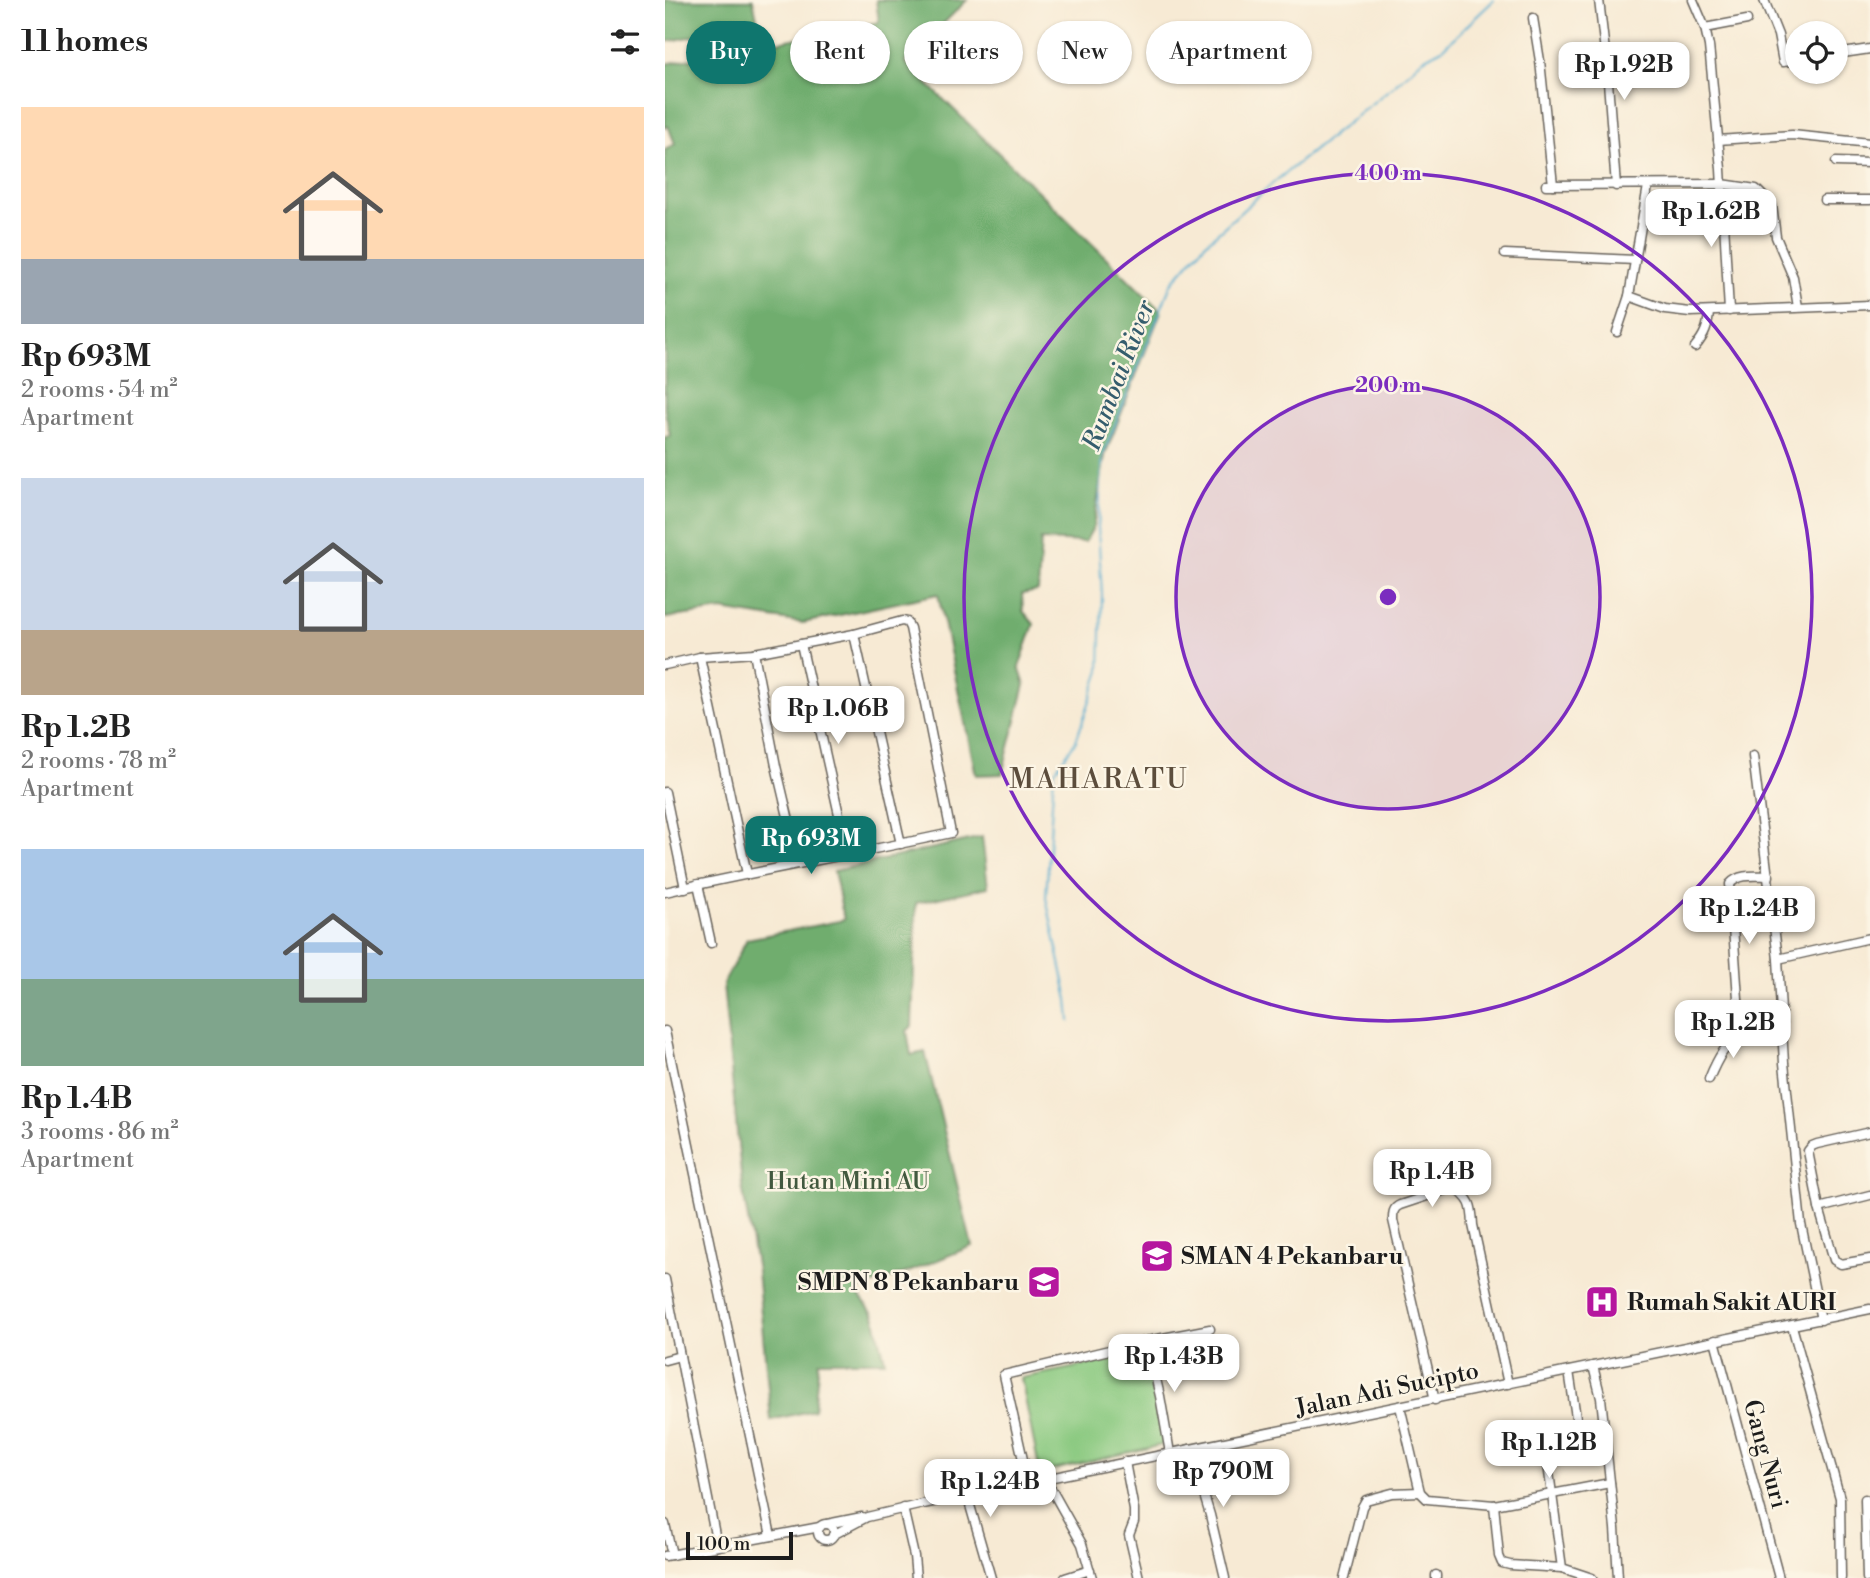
<!DOCTYPE html>
<meta charset="utf-8">
<style>
body{margin:0;font-family:"Libre Bodoni",serif;background:#f6f6f6;color:#222;height:100vh;display:flex;flex-direction:column;font-size:26px;white-space:nowrap}
*{box-sizing:border-box;margin:0}
p{font-size:23px;color:#767676}
.icon{flex:none;width:38px;height:38px;fill:none;stroke:currentColor;stroke-width:2;stroke-linecap:round;stroke-linejoin:round}
.map{position:relative;flex:1;overflow:hidden}
.drawer{display:flex;flex-direction:column;background:#fff;width:665px}
.drawer>*{flex:none}
.top-card{position:absolute;left:21px;top:21px;width:665px;height:63px;display:flex;gap:14px}
.buttons{position:absolute;left:1120px;top:21px;display:grid;gap:14px}
.buttons a{display:grid;place-items:center;width:63px;height:63px;border-radius:50%;background:#fff;box-shadow:0 2px 5px #0004;font-size:35px}
.scale{position:absolute;left:21px;bottom:18px;width:107px;box-sizing:border-box;padding-left:7px;border:4px solid #1c1c1c;border-top:0;font-size:19px;line-height:24px;white-space:nowrap;color:#1c1c1c;-webkit-text-stroke:5px #fcf5e5;paint-order:stroke}
.price{position:absolute;translate:-50% -60px;padding:0 16px;border-radius:14px;background:#fff;color:#222;font-size:23px;line-height:46px;filter:drop-shadow(0 2px 4px #0008)}
.price::after{content:'';position:absolute;left:50%;top:42px;width:21px;height:16px;margin-left:-10px;background:inherit;clip-path:polygon(0 0,100% 0,50% 100%)}
.price.selected{background:#0f766e;color:#fff}
ul{padding:0;list-style:none}
li{display:grid;align-content:center;gap:14px;height:371px;padding:0 21px}
li span{display:grid;place-items:center;height:217px;border-radius:0px;color:#555}
li>.icon{margin-inline-start:auto}
span .icon{width:126px;height:126px;fill:#fffc;stroke-width:1}
li b{font-size:30px}
h2{display:flex;justify-content:space-between;align-items:center;height:84px;padding:0 21px;font-size:30px}
.chip{padding:0 24px;border-radius:32px;background:#fff;box-shadow:0 2px 5px #0004;font-size:24px;line-height:63px}
.chip.selected{background:#0f766e;color:#fff}
main{display:flex;flex:1;min-height:0}
.map>svg:first-child{display:block}
.green{fill:#8ac980;stroke:#53724e;stroke-width:2}
.forest{fill:#6fad6e;stroke:#466445;stroke-width:2}
.lines{fill:none;stroke-linecap:round;stroke-linejoin:round}
.stream{stroke:#53acd0;stroke-width:2}
.minor-casing{stroke:#69645c;stroke-width:11}
.minor{stroke:#fff;stroke-width:8}
.ring{fill:none;stroke:#7b2cbf;stroke-width:3.5}
.labels{text-anchor:middle;stroke-width:5;stroke-linejoin:round;paint-order:stroke}
.park-label{font-size:24px;fill:#42593f;stroke:#fcf5e5}
.poi-label{font-size:24px;font-weight:bold;fill:#1c1c1c;stroke:#fcf5e5;text-anchor:start}
.street-label{font-size:24px;fill:#1c1c1c;stroke:#fcf5e5}
.water-label{font-size:26px;font-style:italic;fill:#355d6d;stroke:#fcf5e5}
.quarter-label{font-size:28px;letter-spacing:2px;fill:#5c4d3c;stroke:#fcf5e5}
.centre{fill:#7b2cbf;stroke:#fcf5e5;stroke-width:3.5}
.ring-label{font-size:21px;text-anchor:middle;font-weight:bold;fill:#7b2cbf;stroke:#fcf5e5;stroke-width:5;stroke-linejoin:round;paint-order:stroke}
</style>
<main>
<section class="drawer">
<h2>11 homes<svg class="icon" aria-label="filters" viewBox="0 0 24 24"><path d="M4 7h16M4 17h16"/><circle cx="9" cy="7" r="2"/><circle cx="15" cy="17" r="2"/></svg></h2>
<ul>
<li><span style="background:linear-gradient(#ffd9b3 70%,#9aa5b1 0)"><svg class="icon" aria-label="home" viewBox="0 0 24 24"><path d="M3 11l9-7 9 7M6 9v11h12V9"/></svg></span><div><b>Rp 693M</b><p>2 rooms · 54 m²</p><p>Apartment</p></div></li>
<li><span style="background:linear-gradient(#c9d6e8 70%,#b9a48a 0)"><svg class="icon" aria-label="home" viewBox="0 0 24 24"><path d="M3 11l9-7 9 7M6 9v11h12V9"/></svg></span><div><b>Rp 1.2B</b><p>2 rooms · 78 m²</p><p>Apartment</p></div></li>
<li><span style="background:linear-gradient(#a9c7e8 60%,#7fa58c 0)"><svg class="icon" aria-label="home" viewBox="0 0 24 24"><path d="M3 11l9-7 9 7M6 9v11h12V9"/></svg></span><div><b>Rp 1.4B</b><p>3 rooms · 86 m²</p><p>Apartment</p></div></li>
</ul>
</section>
<div class="map">
<svg width="1205" height="1578" viewBox="0 0 1205 1578">
<rect width="100%" height="100%" fill="#fcf5e5"/>
<filter id="ink" filterUnits="userSpaceOnUse"><feTurbulence type="fractalNoise" baseFrequency=".0143" numOctaves="2"/><feDisplacementMap in="SourceGraphic" scale="14" xChannelSelector="R" yChannelSelector="G"/><feConvolveMatrix kernelMatrix="1 2 1 2 8 2 1 2 1" color-interpolation-filters="sRGB"/></filter>
<filter id="wash" filterUnits="userSpaceOnUse"><feTurbulence type="fractalNoise" baseFrequency=".00686" numOctaves="4" result="noise"/><feDisplacementMap in="SourceGraphic" scale="28" xChannelSelector="R" yChannelSelector="G"/><feGaussianBlur stdDeviation="1.57" result="paint"/><feColorMatrix in="noise" values="0 0 0 0 0 0 0 0 0 0 0 0 0 0 0 0 0 1.4 0 .05"/><feComposite in="paint" operator="in"/></filter>
<g filter="url(#wash)">
<rect width="100%" height="100%" fill="#f7ead4"/>
<path class="green" d="M482,1353L501,1444L375,1473L356,1378Z"/>
<g class="forest">
<path d="M0,0H88L93,23L0,42Z"/>
<path d="M211,0H302L240,62L496,311L440,455L428,528L420,542L376,540L373,591L357,594L358,611L369,624L354,667L360,685L337,774L311,775L273,594L138,623L57,610L0,618V437L5,436L0,409V150L10,144L3,126L0,127V64L214,22Z"/>
<path d="M317,837L323,887L251,903L247,1026L242,1031L246,1055L260,1052L307,1246L246,1271L190,1290L209,1315L220,1361H154L149,1410L106,1420L92,1271L77,1185L58,984L82,939L179,920L169,871Z"/>
</g>
<g class="lines">
<path class="stream" d="M405,1021L403,1000L381,898L389,772L411,741L435,671L437,595L433,527L438,455L506,284L540,244L607,184L726,88L758,59L777,49L829,0"/>
</g>
</g>
<g filter="url(#ink)">
<g class="lines">
<defs>
<g id="minor">
<path d="M934,0L942,69L951,186"/>
<path d="M1028,0L1040,28L1044,46L1056,169L1064,311"/>
<path d="M1099,0L1113,35L1118,62L1132,60"/>
<path d="M868,18L875,61L888,185"/>
<path d="M1040,28L1082,20"/>
<path d="M1171,54L1205,49"/>
<path d="M921,69H942"/>
<path d="M1053,140L1127,135L1205,143"/>
<path d="M1171,162L1205,163"/>
<path d="M881,185L1057,184L1091,189L1107,205L1111,237L1128,277L1133,307"/>
<path d="M1159,200H1205"/>
<path d="M840,254L970,260"/>
<path d="M964,296L1000,309L1025,312L1205,305"/>
<path d="M952,332L964,296L983,186"/>
<path d="M1030,347C1040,335 1043,327 1044,312"/>
<path d="M189,634L236,844"/>
<path d="M136,644L183,855"/>
<path d="M89,653L111,766L134,863"/>
<path d="M35,657L82,874"/>
<path d="M0,665L35,657L89,653L189,634L237,621L242,622L245,628L286,833C191,854 95,870 0,892"/>
<path d="M1088,756L1113,959L1119,1063L1136,1224L1156,1320"/>
<path d="M0,792L20,888"/>
<path d="M1104,876C1091,876 1074,873 1065,884L1075,1027C1088,1035 1103,1033 1118,1033"/>
<path d="M33,884L46,943"/>
<path d="M1113,959L1205,938"/>
<path d="M0,1031L106,1536"/>
<path d="M1044,1079C1053,1057 1060,1045 1079,1030"/>
<path d="M1205,1132L1152,1144L1147,1146L1143,1151L1154,1208L1169,1260L1176,1264L1205,1259"/>
<path d="M1154,1208L1205,1195"/>
<path d="M0,1279L52,1545"/>
<path d="M1127,1326L1175,1498L1176,1578"/>
<path d="M1050,1340L1114,1578"/>
<path d="M482,1341L495,1396L505,1453"/>
<path d="M0,1360L15,1356"/>
<path d="M928,1366L936,1398L950,1528L953,1578"/>
<path d="M904,1371L914,1437L912,1439L884,1446L881,1450L897,1568L927,1578"/>
<path d="M770,1400L728,1220C728,1213 728,1208 735,1205L789,1187C806,1200 807,1204 808,1225L843,1384"/>
<path d="M525,1449L545,1515L560,1578"/>
<path d="M460,1462L469,1510V1522L464,1535L474,1578"/>
<path d="M380,1478L417,1544L427,1578"/>
<path d="M363,1482L339,1375L482,1341L545,1329"/>
<path d="M755,1492L762,1499L829,1505L834,1556L837,1563L845,1565L897,1568"/>
<path d="M302,1495L326,1578"/>
<path d="M1200,1499L1202,1578"/>
<path d="M829,1505L945,1483"/>
<path d="M238,1508L249,1556L251,1578"/>
<path d="M0,1524L7,1555"/>
<path d="M162,1524L197,1517"/>
<circle cx="161" cy="1532" r="8"/>
<path d="M168,1535L202,1517L258,1504L1205,1309"/>
<path d="M0,1556L155,1527"/>
<path d="M771,1575V1578"/>
<path d="M400,1578L425,1570"/>
<path d="M679,1578L697,1507L701,1500L727,1493L755,1492L735,1406"/>
</g>
</defs>
<use href="#minor" class="minor-casing"/>
<use href="#minor" class="minor"/>
</g>
</g>
<circle cx="723" cy="597" r="212" fill="#7b2cbf" fill-opacity=".12"/>
<g class="ring">
<circle cx="723" cy="597" r="212"/>
<circle cx="723" cy="597" r="424"/>
</g>
<defs>
<symbol id="school-square" viewBox="-11 -11 22 22"><rect x="-9" y="-9" width="18" height="18" rx="4" fill="#b5179e" stroke="#fcf5e5"/><path d="M0-5L7-2L0 1L-7-2ZM-4 1L0 2.5L4 1V4Q0 6-4 4Z" fill="#fff"/></symbol>
<symbol id="hospital-square" viewBox="-11 -11 22 22"><rect x="-9" y="-9" width="18" height="18" rx="4" fill="#b5179e" stroke="#fcf5e5"/><path d="M-5-5h3v3.5h4V-5h3V5h-3V1.5h-4V5h-3Z" fill="#fff"/></symbol>
</defs>
<g fill-rule="evenodd">
<use href="#school-square" x="473" y="1237" width="38" height="38"/>
<use href="#school-square" x="360" y="1263" width="38" height="38"/>
<use href="#hospital-square" x="918" y="1283" width="38" height="38"/>
</g>
<g class="labels">
<g class="park-label">
<text x="183" y="1189">Hutan Mini AU</text>
</g>
<g class="poi-label">
<text x="516" y="1264">SMAN 4 Pekanbaru</text>
<text x="354" y="1290" text-anchor="end">SMPN 8 Pekanbaru</text>
<text x="962" y="1310">Rumah Sakit AURI</text>
</g>
<g class="street-label">
<text transform="translate(722 1389) rotate(-12)" y="8">Jalan Adi Sucipto</text>
<text transform="translate(1101 1454) rotate(75)" y="8">Gang Nuri</text>
</g>
<g class="water-label">
<text transform="translate(453 375) rotate(-69)" y="9">Rumbai River</text>
</g>
<g class="quarter-label">
<text x="434" y="788">MAHARATU</text>
</g>
</g>
<circle cx="723" cy="597" r="10" class="centre"/>
<g class="ring-label">
<text x="723" y="180">400 m</text>
<text x="723" y="392">200 m</text>
</g>
</svg>
<div class="buttons">
<a><svg class="icon" aria-label="locate" viewBox="0 0 24 24"><circle cx="12" cy="12" r="6"/><path d="M12 2v4M12 18v4M2 12h4M18 12h4"/></svg></a>
</div>
<div class="scale">100 m</div>
<b class="price" style="left:959px;top:102px">Rp 1.92B</b>
<b class="price" style="left:1046px;top:249px">Rp 1.62B</b>
<b class="price" style="left:173px;top:746px">Rp 1.06B</b>
<b class="price selected" style="left:146px;top:876px">Rp 693M</b>
<b class="price" style="left:1084px;top:946px">Rp 1.24B</b>
<b class="price" style="left:1068px;top:1060px">Rp 1.2B</b>
<b class="price" style="left:767px;top:1209px">Rp 1.4B</b>
<b class="price" style="left:509px;top:1394px">Rp 1.43B</b>
<b class="price" style="left:884px;top:1480px">Rp 1.12B</b>
<b class="price" style="left:558px;top:1509px">Rp 790M</b>
<b class="price" style="left:325px;top:1519px">Rp 1.24B</b>
<div class="top-card">
<a class="chip selected">Buy</a>
<a class="chip">Rent</a>
<a class="chip">Filters</a>
<a class="chip">New</a>
<a class="chip">Apartment</a>
</div>
</div>
</main>
